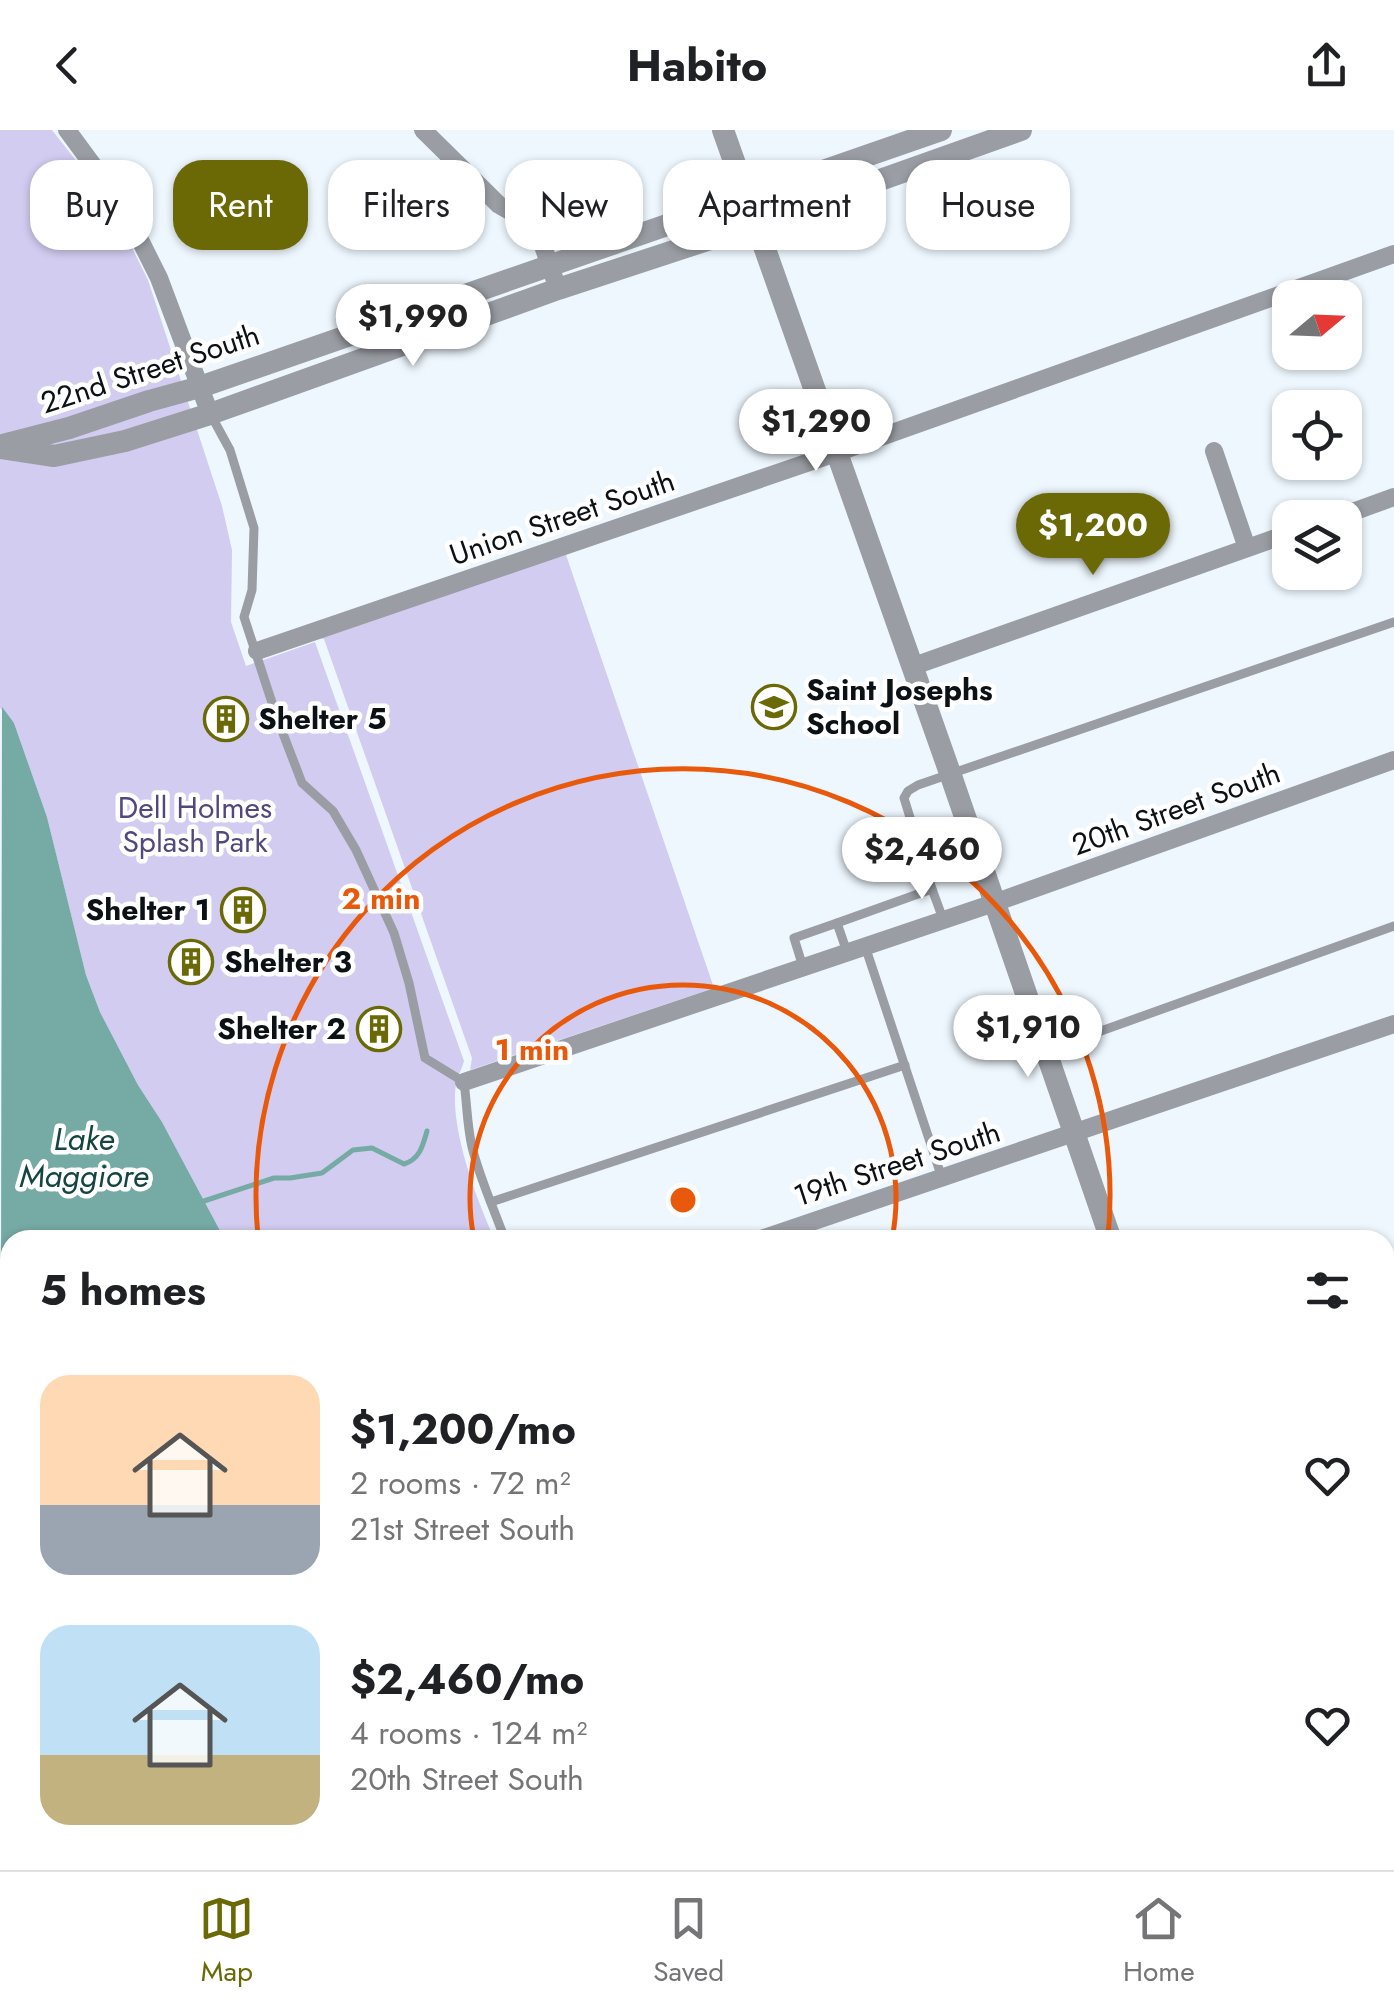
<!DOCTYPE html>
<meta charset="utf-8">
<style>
body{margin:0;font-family:Jost,sans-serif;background:#f6f6f6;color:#202124;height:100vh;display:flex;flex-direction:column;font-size:38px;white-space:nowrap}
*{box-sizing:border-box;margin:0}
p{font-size:32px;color:#757577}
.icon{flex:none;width:55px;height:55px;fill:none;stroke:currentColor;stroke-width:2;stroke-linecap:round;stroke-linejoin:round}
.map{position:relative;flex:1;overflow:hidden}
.drawer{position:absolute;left:0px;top:1100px;width:1395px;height:640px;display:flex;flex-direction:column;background:#fff;border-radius:30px 30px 0 0;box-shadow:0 2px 8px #0004}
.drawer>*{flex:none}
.hud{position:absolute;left:30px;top:30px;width:1335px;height:90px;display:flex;gap:20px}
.needle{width:65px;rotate:71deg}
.tools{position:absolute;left:1272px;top:150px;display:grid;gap:20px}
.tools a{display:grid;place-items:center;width:90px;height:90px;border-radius:20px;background:#fff;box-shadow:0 2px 8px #0004;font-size:50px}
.price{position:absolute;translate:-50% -85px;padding:0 22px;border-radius:35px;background:#fff;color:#222;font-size:32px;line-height:65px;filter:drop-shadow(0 2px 5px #0008)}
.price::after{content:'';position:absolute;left:50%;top:60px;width:30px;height:22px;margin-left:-15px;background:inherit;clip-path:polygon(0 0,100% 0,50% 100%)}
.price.current{background:#6a6906;color:#fff}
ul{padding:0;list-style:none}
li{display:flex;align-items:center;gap:30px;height:250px;padding:0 40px}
li span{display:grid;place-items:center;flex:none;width:280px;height:200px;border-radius:30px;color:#555}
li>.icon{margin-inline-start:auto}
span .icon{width:120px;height:120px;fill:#fffc;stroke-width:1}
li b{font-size:42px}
h2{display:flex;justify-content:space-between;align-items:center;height:120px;padding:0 40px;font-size:42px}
.tag{padding:0 35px;border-radius:30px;background:#fff;box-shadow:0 2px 8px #0004;font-size:35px;line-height:90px}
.tag.current{background:#6a6906;color:#fff}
header{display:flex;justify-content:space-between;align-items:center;height:130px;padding:0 40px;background:#fff;font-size:45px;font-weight:700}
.menu{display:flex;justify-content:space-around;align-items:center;height:140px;border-top:2px solid #e0e0e0;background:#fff;font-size:28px;color:#757577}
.menu a{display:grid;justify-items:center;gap:5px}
.menu .current{color:#6a6906}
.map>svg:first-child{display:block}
.green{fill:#d1ccf0}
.water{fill:#76aaa4}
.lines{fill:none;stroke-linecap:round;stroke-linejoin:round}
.stream{stroke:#76aaa4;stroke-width:5}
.service{stroke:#9a9da3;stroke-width:9}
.minor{stroke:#9a9da3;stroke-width:18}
.tertiary{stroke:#9a9da3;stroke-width:22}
.ring{fill:none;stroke:#e8590c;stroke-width:5}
.labels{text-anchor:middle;stroke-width:9;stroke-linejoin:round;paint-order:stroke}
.street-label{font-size:30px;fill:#0c1115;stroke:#fff}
.poi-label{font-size:30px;font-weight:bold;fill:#0c1115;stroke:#fff;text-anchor:start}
.park-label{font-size:30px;fill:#52487d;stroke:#fff}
.water-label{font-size:32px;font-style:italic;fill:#154541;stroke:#fff}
.centre{fill:#e8590c;stroke:#fff;stroke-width:5}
.ring-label{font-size:30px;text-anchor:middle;font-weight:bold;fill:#e8590c;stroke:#fff;stroke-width:9;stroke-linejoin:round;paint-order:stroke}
</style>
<header><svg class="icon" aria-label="back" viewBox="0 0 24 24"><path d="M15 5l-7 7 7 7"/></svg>Habito<svg class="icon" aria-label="share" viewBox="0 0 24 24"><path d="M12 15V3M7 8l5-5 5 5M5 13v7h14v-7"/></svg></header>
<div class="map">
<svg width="1394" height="1740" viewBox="0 0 1394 1740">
<rect width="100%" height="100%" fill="#eef7fe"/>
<g class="green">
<path d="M0,0H52L89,47L119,92L148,150L222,376L232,420L231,492L246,536L315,512L464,931C462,939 457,947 456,954C449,997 477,1071 495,1110H225L162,992L138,955L100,882L86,845L47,687L14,593L0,578Z"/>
<path d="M565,422L714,858L470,940L472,928L324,509L320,508Z"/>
</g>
<path class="water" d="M2,577L14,593L47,687L86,845L100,882L138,955L162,992L225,1110H10V1730H609L612,1740H0Z"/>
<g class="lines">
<path class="stream" d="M204,1071L274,1048H290L322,1043L353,1020L372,1018L404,1034C420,1029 423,1015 427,1001"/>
<g class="service">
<path d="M212,287L230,320L254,398L252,460L244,487L277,588L302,653L333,681L356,720L394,803L409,853L425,928L464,952C467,974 467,995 472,1017C480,1049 494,1079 505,1110"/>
<path d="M932,759L943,789"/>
<path d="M865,816L942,1048"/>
<path d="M847,822L837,793L932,759L904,668L908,661L918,655L1394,492"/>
<path d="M803,837L794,808L837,793"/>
<path d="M1048,920L1394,796"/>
<path d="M491,1072L905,935"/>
</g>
<g class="minor">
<path d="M67,0L123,76L159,148L210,284"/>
<path d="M423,0L499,75L524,89L609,114"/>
<path d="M524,89L542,113L558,159"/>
<path d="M1214,321L1247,418"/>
<path d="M1336,388L1394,367"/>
<path d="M257,521L836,323L1394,124"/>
<path d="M911,537L1290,403"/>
<path d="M464,952L994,773L1394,630"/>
<path d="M758,1110L1394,894"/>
<path d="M1385,1143L1394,1140"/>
<path d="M1385,1418L1394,1415"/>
<path d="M734,1730L737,1740"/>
</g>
<g class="tertiary">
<path d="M723,0L950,643L1111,1110"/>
<path d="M3,315L69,298L149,271L200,257L941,0"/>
<path d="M0,318L54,326L125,311L210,284L558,159L756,94L1021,0"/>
<path d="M1327,1730L1330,1740"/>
</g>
</g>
<g class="ring">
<path d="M474 1109A213 213 0 1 1 892 1109"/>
<path d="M258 1107A427 427 0 1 1 1108 1107"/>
</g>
<defs>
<symbol id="school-ring" viewBox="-11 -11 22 22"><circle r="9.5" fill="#fff" stroke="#6a6906" stroke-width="1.5"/><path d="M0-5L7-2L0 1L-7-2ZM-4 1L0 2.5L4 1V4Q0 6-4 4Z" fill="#6a6906"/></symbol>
<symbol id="building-ring" viewBox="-11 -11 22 22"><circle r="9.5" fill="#fff" stroke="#6a6906" stroke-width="1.5"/><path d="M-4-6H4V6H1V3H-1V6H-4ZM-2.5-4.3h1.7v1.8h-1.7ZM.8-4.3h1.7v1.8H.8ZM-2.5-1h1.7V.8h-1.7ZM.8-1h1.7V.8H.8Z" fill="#6a6906"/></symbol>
</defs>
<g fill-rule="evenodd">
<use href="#school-ring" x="749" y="552" width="50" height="50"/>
<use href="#building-ring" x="201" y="564" width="50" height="50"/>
<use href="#building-ring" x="218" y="755" width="50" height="50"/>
<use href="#building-ring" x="166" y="807" width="50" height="50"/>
<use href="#building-ring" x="354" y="874" width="50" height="50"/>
</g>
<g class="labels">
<g class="street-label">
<text transform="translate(150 239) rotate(-18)" y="10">22nd Street South</text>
<text transform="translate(562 388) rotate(-19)" y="10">Union Street South</text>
<text transform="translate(1176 679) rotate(-20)" y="10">20th Street South</text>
<text transform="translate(897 1034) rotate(-18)" y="10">19th Street South</text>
</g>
<g class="poi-label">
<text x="806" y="570">Saint Josephs<tspan x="806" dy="34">School</tspan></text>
<text x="258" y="599">Shelter 5</text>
<text x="210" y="790" text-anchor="end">Shelter 1</text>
<text x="224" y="842">Shelter 3</text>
<text x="346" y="909" text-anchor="end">Shelter 2</text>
</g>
<g class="park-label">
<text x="195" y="688">Dell Holmes<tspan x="195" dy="34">Splash Park</tspan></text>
</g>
<g class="water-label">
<text x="84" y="1020">Lake<tspan x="84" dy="37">Maggiore</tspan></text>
</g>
</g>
<circle cx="683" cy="1070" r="15" class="centre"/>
<g class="ring-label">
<text x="381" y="779">2 min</text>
<text x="532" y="930">1 min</text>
</g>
</svg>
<div class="tools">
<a><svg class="needle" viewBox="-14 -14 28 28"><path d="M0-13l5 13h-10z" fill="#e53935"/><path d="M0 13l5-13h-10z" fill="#757577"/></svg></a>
<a><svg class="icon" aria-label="locate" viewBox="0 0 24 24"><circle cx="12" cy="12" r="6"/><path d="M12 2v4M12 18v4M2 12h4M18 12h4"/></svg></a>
<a><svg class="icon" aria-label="layers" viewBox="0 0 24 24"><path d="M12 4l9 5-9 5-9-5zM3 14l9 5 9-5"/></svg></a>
</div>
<b class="price" style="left:413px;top:239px">$1,990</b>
<b class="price" style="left:816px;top:344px">$1,290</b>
<b class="price current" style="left:1093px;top:448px">$1,200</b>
<b class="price" style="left:922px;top:772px">$2,460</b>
<b class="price" style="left:1028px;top:950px">$1,910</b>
<div class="hud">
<a class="tag">Buy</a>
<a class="tag current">Rent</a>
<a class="tag">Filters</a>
<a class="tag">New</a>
<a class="tag">Apartment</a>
<a class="tag">House</a>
</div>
<section class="drawer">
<h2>5 homes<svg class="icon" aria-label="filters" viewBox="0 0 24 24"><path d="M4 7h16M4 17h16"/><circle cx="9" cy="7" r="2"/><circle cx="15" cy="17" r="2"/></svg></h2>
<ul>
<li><span style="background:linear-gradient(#ffd9b3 65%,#9aa5b1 0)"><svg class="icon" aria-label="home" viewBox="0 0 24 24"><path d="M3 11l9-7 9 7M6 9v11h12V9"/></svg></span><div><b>$1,200/mo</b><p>2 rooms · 72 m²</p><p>21st Street South</p></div><svg class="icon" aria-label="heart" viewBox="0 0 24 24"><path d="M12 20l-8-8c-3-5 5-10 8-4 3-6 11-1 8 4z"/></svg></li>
<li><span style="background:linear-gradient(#bfe0f5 65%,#c2b280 0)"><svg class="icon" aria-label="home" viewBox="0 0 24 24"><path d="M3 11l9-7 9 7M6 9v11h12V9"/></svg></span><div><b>$2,460/mo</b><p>4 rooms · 124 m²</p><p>20th Street South</p></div><svg class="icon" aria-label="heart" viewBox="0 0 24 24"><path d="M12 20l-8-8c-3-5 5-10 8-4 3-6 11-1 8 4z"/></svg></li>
</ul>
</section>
</div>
<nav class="menu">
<a class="current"><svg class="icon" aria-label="map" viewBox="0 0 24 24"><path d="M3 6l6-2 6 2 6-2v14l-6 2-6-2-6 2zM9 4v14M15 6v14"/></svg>Map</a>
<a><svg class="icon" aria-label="saved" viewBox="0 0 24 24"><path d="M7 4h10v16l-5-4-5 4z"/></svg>Saved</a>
<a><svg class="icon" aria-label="home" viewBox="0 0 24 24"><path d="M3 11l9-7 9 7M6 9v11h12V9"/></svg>Home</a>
</nav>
